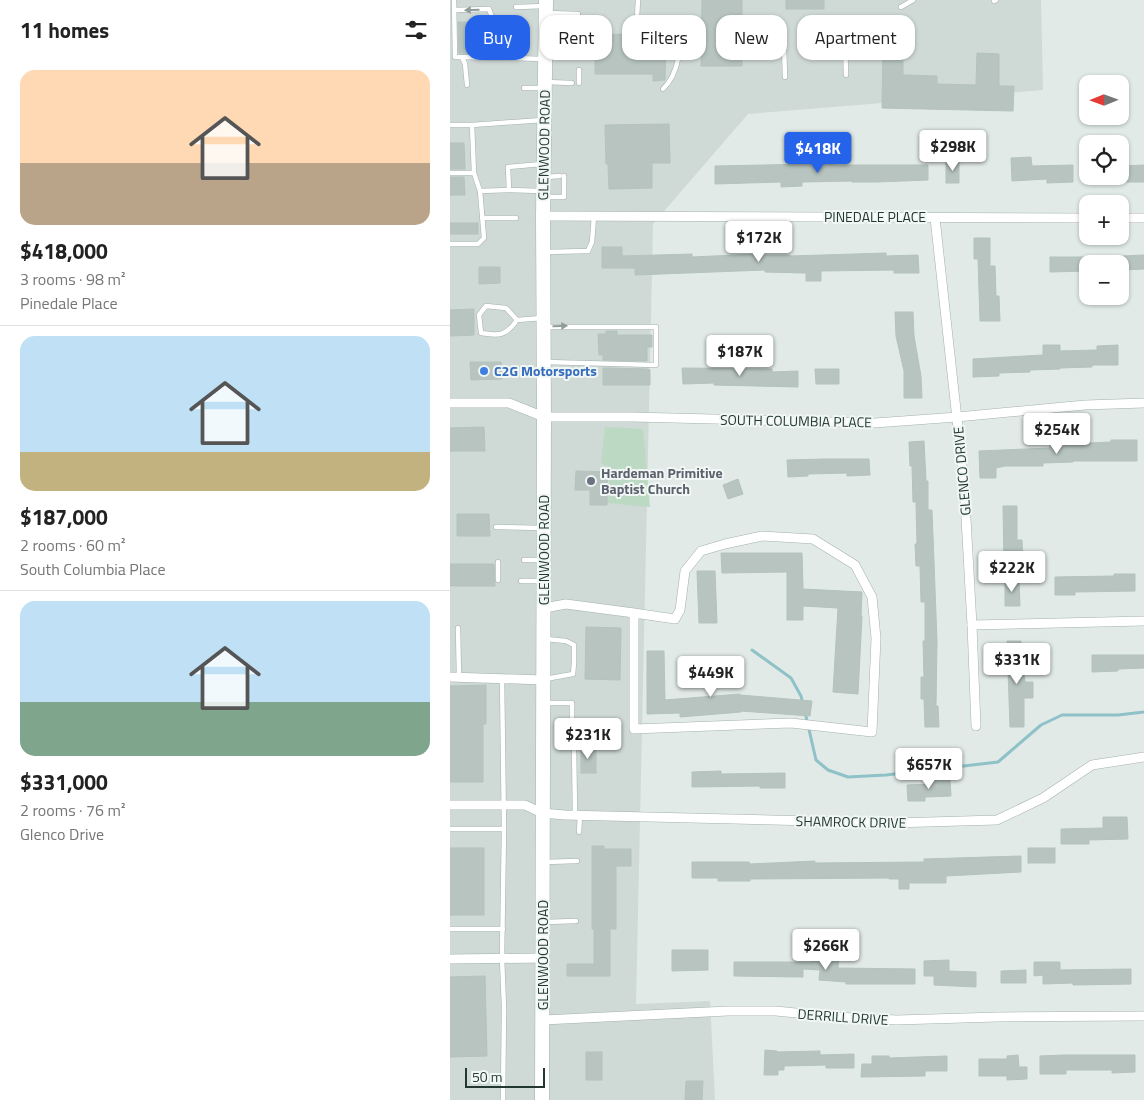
<!DOCTYPE html>
<meta charset="utf-8">
<style>
body{margin:0;font-family:"Titillium Web",sans-serif;background:#f2f2f2;color:#222;height:100vh;display:flex;flex-direction:column;font-size:19px;white-space:nowrap}
*{box-sizing:border-box;margin:0}
p{font-size:16px;color:#767676}
.icon{flex:none;width:28px;height:28px;fill:none;stroke:currentColor;stroke-width:2;stroke-linecap:round;stroke-linejoin:round}
.map{position:relative;flex:1;overflow:hidden}
.side{display:flex;flex-direction:column;background:#fff;width:450px}
.side>*{flex:none}
.banner{position:absolute;left:15px;top:15px;width:475px;height:45px;display:flex;gap:10px}
.needle{width:32px;rotate:269deg}
.controls{position:absolute;left:629px;top:75px;display:grid;gap:10px}
.controls a{display:grid;place-items:center;width:50px;height:50px;border-radius:10px;background:#fff;box-shadow:0 1px 4px #0004;font-size:25px}
.scale{position:absolute;left:15px;bottom:12px;width:80px;box-sizing:border-box;padding-left:5px;border:2px solid #233833;border-top:0;font-size:14px;line-height:18px;white-space:nowrap;color:#233833;-webkit-text-stroke:4px #f1f7f4;paint-order:stroke}
.price{position:absolute;translate:-50% -42px;padding:0 11px;border-radius:5px;background:#fff;color:#222;font-size:16px;line-height:32px;filter:drop-shadow(0 1px 2px #0008)}
.price::after{content:'';position:absolute;left:50%;top:30px;width:15px;height:11px;margin-left:-8px;background:inherit;clip-path:polygon(0 0,100% 0,50% 100%)}
.price.active{background:#2563eb;color:#fff}
ul{padding:0;list-style:none}
li{display:grid;align-content:center;gap:10px;height:265px;padding:0 20px}
li+li{border-top:1px solid #e0e0e0}
li span{display:grid;place-items:center;height:155px;border-radius:15px;color:#555}
li>.icon{margin-inline-start:auto}
span .icon{width:90px;height:90px;fill:#fffc;stroke-width:1}
li b{font-size:21px}
h2{display:flex;justify-content:space-between;align-items:center;height:60px;padding:0 20px;font-size:21px}
.pill{padding:0 18px;border-radius:15px;background:#fff;box-shadow:0 1px 4px #0004;font-size:18px;line-height:45px}
.pill.active{background:#2563eb;color:#fff}
main{display:flex;flex:1;min-height:0}
.map>svg:first-child{display:block}
.built{fill:#cfd9d5}
.green{fill:#bcd9c4}
.lines{fill:none;stroke-linecap:round;stroke-linejoin:round}
.stream{stroke:#8fc1c9;stroke-width:3}
.building{fill:#b7c4bf;stroke:#b4c3bc}
.service-casing{stroke:#a4b1ad;stroke-width:5.5}
.minor-casing{stroke:#a4b1ad;stroke-width:10}
.secondary-casing{stroke:#a1b4ad;stroke-width:15}
.service{stroke:#fff;stroke-width:4.5}
.minor{stroke:#fff;stroke-width:9}
.secondary{stroke:#fff;stroke-width:14}
.oneway{fill:#919c99}
.shop-dot{fill:#3f7fe0;stroke:#f1f7f4;stroke-width:2}
.worship-dot{fill:#6b7280;stroke:#f1f7f4;stroke-width:2}
.labels{text-anchor:middle;stroke-width:4;stroke-linejoin:round;paint-order:stroke}
.street-label{font-size:14px;fill:#233833;stroke:#f1f7f4}
.shop-label{font-size:14px;font-weight:bold;fill:#366cbe;stroke:#f1f7f4;text-anchor:start}
.worship-label{font-size:14px;font-weight:bold;fill:#5b616d;stroke:#f1f7f4;text-anchor:start}
</style>
<main>
<section class="side">
<h2>11 homes<svg class="icon" aria-label="filters" viewBox="0 0 24 24"><path d="M4 7h16M4 17h16"/><circle cx="9" cy="7" r="2"/><circle cx="15" cy="17" r="2"/></svg></h2>
<ul>
<li><span style="background:linear-gradient(#ffd9b3 60%,#b9a48a 0)"><svg class="icon" aria-label="home" viewBox="0 0 24 24"><path d="M3 11l9-7 9 7M6 9v11h12V9"/></svg></span><div><b>$418,000</b><p>3 rooms · 98 m²</p><p>Pinedale Place</p></div></li>
<li><span style="background:linear-gradient(#bfe0f5 75%,#c2b280 0)"><svg class="icon" aria-label="home" viewBox="0 0 24 24"><path d="M3 11l9-7 9 7M6 9v11h12V9"/></svg></span><div><b>$187,000</b><p>2 rooms · 60 m²</p><p>South Columbia Place</p></div></li>
<li><span style="background:linear-gradient(#bfe0f5 65%,#7fa58c 0)"><svg class="icon" aria-label="home" viewBox="0 0 24 24"><path d="M3 11l9-7 9 7M6 9v11h12V9"/></svg></span><div><b>$331,000</b><p>2 rooms · 76 m²</p><p>Glenco Drive</p></div></li>
</ul>
</section>
<div class="map">
<svg width="694" height="1100" viewBox="0 0 694 1100">
<rect width="100%" height="100%" fill="#e1eae6"/>
<path class="built" d="M0,0H591L593,90L298,114L203,224L186,1004L260,1001L265,1100H0Z"/>
<path class="green" d="M155,427L193,429L200,507L158,503L160,468L151,463Z"/>
<g class="lines">
<g class="stream">
<path d="M302,650L341,678L351,696L353,704"/>
<path d="M355,712L366,760L378,770L398,777L436,775L548,762L591,725L612,715H668L694,712"/>
</g>
</g>
<g class="building">
<path d="M252,0H292V66H251Z"/>
<rect x="336" y="0" width="38" height="9"/>
<path d="M8,22L50,23V54L9,53Z"/>
<path d="M145,34L216,35L215,80L203,81V74H145Z"/>
<path d="M433,50L453,51V75L487,76V84L526,85L527,53L549,54V86H564L563,111L432,108Z"/>
<path d="M219,124L220,163H202V188L159,189L158,164H156L155,125Z"/>
<path d="M0,143H14L15,169H0Z"/>
<path d="M581,157L582,166L623,165V182L597,183V179L562,181L561,158Z"/>
<path d="M385,161V165H478V180L427,182H402L401,181L352,182V186L331,187V182L265,184V166L362,164V162Z"/>
<path d="M509,161V183H496V162Z"/>
<path d="M694,165V182H674L673,166Z"/>
<path d="M0,177H14L15,195H0Z"/>
<rect x="0" y="223" width="28" height="11"/>
<path d="M524,238H540V266H545L546,296H549L550,321H530L528,259H524Z"/>
<path d="M152,247H172V256L242,254V257L307,254L308,255H340V256L436,253V256L468,255L469,273H444V270L371,271V281H356V273L315,272V270L185,275V268H152Z"/>
<path d="M694,255V269L673,270L672,256Z"/>
<path d="M600,257H638V271L600,272Z"/>
<path d="M29,267H50V283L29,284Z"/>
<path d="M24,309V335L0,336V310Z"/>
<path d="M445,312H463L464,336L471,376L472,398H454V371L446,336Z"/>
<path d="M156,331H167V335H202V347H197V361L153,360V355H149L148,334H156Z"/>
<path d="M593,345H610V351L647,350V346L668,345V365H642V367L610,368V369L580,370V372L549,373V376L523,377V359L593,355Z"/>
<path d="M20,362H51L52,379L21,380Z"/>
<path d="M153,368L197,369L200,370V385H153Z"/>
<path d="M232,368L322,369V372L348,371V387L264,385V383L233,384Z"/>
<path d="M365,369H389V384H366Z"/>
<path d="M34,427L35,451H0V428Z"/>
<path d="M661,440H687V461H623V462L593,463V466H555L546,468V478H530L529,451L600,448V445L661,442Z"/>
<path d="M474,441L476,481H478V510H482L487,641L486,706H488L489,727H475L474,699H471V677H474L473,641H475V602H471L470,566H466L465,544H467L466,502H463L462,466H460L459,442Z"/>
<path d="M374,459H419L420,475L397,476V473L358,474V476L338,477L337,460Z"/>
<path d="M126,471L158,472L157,505H140V490H125Z"/>
<path d="M288,479L293,494L278,499L273,485Z"/>
<path d="M553,506H567V540H572L573,563H554Z"/>
<path d="M7,514H39L40,536H7Z"/>
<path d="M271,553H352L353,589L412,592L411,616H412L408,694L383,692L388,608L353,606V620H337V572L272,573Z"/>
<path d="M0,564H44L45,586H0Z"/>
<path d="M247,571H265L267,623H249Z"/>
<path d="M664,574H685V591L625,592V595H605V577L664,576Z"/>
<path d="M555,580H569L570,606H555Z"/>
<path d="M136,627L171,628L170,680L135,679Z"/>
<path d="M557,641H571L572,674H574L575,682H583V698H574V727H560Z"/>
<path d="M197,651H214L215,700L290,694V695L362,701L360,716L291,711V712L230,717V713L197,714Z"/>
<path d="M642,655H694V668L668,669V671L642,672Z"/>
<path d="M36,685V724H33V782H0V686Z"/>
<rect x="131" y="747" width="15" height="26"/>
<path d="M271,771V774L335,773V788H310V786L242,787V772Z"/>
<path d="M483,779H500L501,796L475,797V801H458L457,785L483,784Z"/>
<path d="M653,817H677L678,839L639,840V844H611V829L653,828Z"/>
<path d="M142,846H154V849H181V866H166V929H160V976H117V964H144V929H142Z"/>
<rect x="0" y="848" width="34" height="67"/>
<rect x="578" y="848" width="27" height="15"/>
<path d="M571,856V872L496,876V883H459V889H449V879H439V878L300,879V881H268V878H242V862H299L300,864L365,861V863L474,862V859Z"/>
<path d="M222,950H258V970L222,971Z"/>
<path d="M362,952L389,953L388,968L465,969V984H396V982L369,980L370,970L353,969V977L284,976V962H361Z"/>
<path d="M499,960V971L526,972V987L484,985V976H474V961Z"/>
<path d="M584,962H610V970L681,969V984L623,985V983L593,984V975L584,976Z"/>
<path d="M576,970V983H551V971Z"/>
<path d="M35,976L37,1056L0,1057V977Z"/>
<path d="M315,1050L327,1051V1052L370,1051V1055L404,1054V1068H376V1065L334,1066V1070H328V1075H314Z"/>
<rect x="136" y="1052" width="16" height="28"/>
<path d="M568,1055L569,1067H577V1079L557,1080V1076H529V1059H557V1056Z"/>
<path d="M615,1055H685V1072L662,1073V1070H616V1074H590V1056Z"/>
<path d="M422,1056H439V1058L497,1056V1071H475V1076L411,1077L412,1064H422Z"/>
<path d="M236,1081H253L252,1100H235Z"/>
</g>
<g class="lines">
<defs>
<g id="service">
<path d="M4,0L5,57L62,58C68,46 67,34 63,22L42,17L39,9L5,10"/>
<path d="M544,1L546,0"/>
<path d="M66,7L95,6"/>
<path d="M451,7L463,0"/>
<path d="M97,13L128,14"/>
<path d="M187,18L188,0"/>
<path d="M205,19L230,18C230,42 232,70 213,89"/>
<path d="M395,37L396,75"/>
<path d="M334,46L335,77"/>
<path d="M12,57L15,64L17,85"/>
<path d="M62,58L93,59"/>
<path d="M96,82L122,83"/>
<path d="M129,83V70"/>
<path d="M74,88H93"/>
<path d="M0,125H22L24,173"/>
<path d="M22,125L93,120"/>
<path d="M0,173H24L30,191"/>
<path d="M95,177L110,176"/>
<path d="M92,191L59,190L58,167L92,164"/>
<path d="M96,197H114V176"/>
<path d="M33,218H66"/>
<path d="M0,244H28L34,238L30,191L59,190"/>
<path d="M95,252L138,251L142,242L144,216"/>
<path d="M36,306L56,308L67,320C56,336 49,336 31,333L29,315Z"/>
<path d="M67,320L92,318"/>
<path d="M95,327H206V365L95,362"/>
<path d="M46,527L93,528"/>
<path d="M74,560H93"/>
<path d="M48,562V580"/>
<path d="M71,581H92"/>
<path d="M8,628L9,677"/>
<path d="M95,679L123,674L124,663V645L116,641L96,639"/>
<path d="M94,703H122V732"/>
<path d="M124,746L125,815"/>
<path d="M0,829H54L52,678"/>
<path d="M129,832L130,815"/>
<path d="M94,862L127,861"/>
<path d="M95,922L126,921"/>
<path d="M0,929H53"/>
<path d="M53,1100L54,1007L52,958L54,829"/>
</g>
<g id="minor">
<path d="M93,216L638,218"/>
<path d="M485,218L514,483L522,625L526,726"/>
<path d="M670,218H694"/>
<path d="M0,403H59L94,417H182L425,423L507,417L635,405L694,403"/>
<path d="M94,608L116,604L184,613V729L341,723L422,732L426,638L422,597L405,565L363,539L312,536L275,544L251,551L235,571L230,610L225,619L184,613"/>
<path d="M522,625L694,621"/>
<path d="M0,677L93,680"/>
<path d="M0,805H75L92,813L115,815L443,823L547,820L593,798L642,765L694,757"/>
<path d="M0,959L94,958"/>
<path d="M93,1020L278,1011H326L385,1017L447,1020L547,1017L694,1016"/>
</g>
<path id="secondary" d="M92,1100L94,417L93,216L96,0"/>
</defs>
<use href="#service" class="service-casing"/>
<use href="#minor" class="minor-casing"/>
<use href="#secondary" class="secondary-casing"/>
<use href="#service" class="service"/>
<use href="#minor" class="minor"/>
<use href="#secondary" class="secondary"/>
</g>
<defs><path id="oneway-solid" d="M-6-.8H1V-3.2L6.5 0L1 3.2V.8H-6Z" transform="scale(1.25)"/></defs>
<g class="oneway">
<use href="#oneway-solid" transform="translate(22 10) rotate(179)"/>
<use href="#oneway-solid" transform="translate(110 326) rotate(-1)"/>
</g>
<circle class="shop-dot" cx="34" cy="371" r="5"/>
<circle class="worship-dot" cx="141" cy="481" r="5"/>
<g class="labels">
<g class="street-label">
<text transform="translate(94 145) rotate(-89)" y="5">GLENWOOD ROAD</text>
<text x="425" y="222">PINEDALE PLACE</text>
<text transform="translate(346 421) rotate(1)" y="5">SOUTH COLUMBIA PLACE</text>
<text transform="translate(512 471) rotate(-95)" y="5">GLENCO DRIVE</text>
<text transform="translate(94 550) rotate(-90)" y="5">GLENWOOD ROAD</text>
<text transform="translate(401 822) rotate(1)" y="5">SHAMROCK DRIVE</text>
<text transform="translate(93 955) rotate(-90)" y="5">GLENWOOD ROAD</text>
<text transform="translate(393 1017) rotate(4)" y="5">DERRILL DRIVE</text>
</g>
<g class="shop-label">
<text x="44" y="376">C2G Motorsports</text>
</g>
<g class="worship-label">
<text x="151" y="478">Hardeman Primitive<tspan x="151" dy="16">Baptist Church</tspan></text>
</g>
</g>
</svg>
<div class="controls">
<a><svg class="needle" viewBox="-14 -14 28 28"><path d="M0-13l5 13h-10z" fill="#e53935"/><path d="M0 13l5-13h-10z" fill="#767676"/></svg></a>
<a><svg class="icon" aria-label="locate" viewBox="0 0 24 24"><circle cx="12" cy="12" r="6"/><path d="M12 2v4M12 18v4M2 12h4M18 12h4"/></svg></a>
<a>+</a>
<a>−</a>
</div>
<div class="scale">50 m</div>
<b class="price" style="left:503px;top:172px">$298K</b>
<b class="price active" style="left:368px;top:174px">$418K</b>
<b class="price" style="left:309px;top:263px">$172K</b>
<b class="price" style="left:290px;top:377px">$187K</b>
<b class="price" style="left:607px;top:455px">$254K</b>
<b class="price" style="left:562px;top:593px">$222K</b>
<b class="price" style="left:567px;top:685px">$331K</b>
<b class="price" style="left:261px;top:698px">$449K</b>
<b class="price" style="left:138px;top:760px">$231K</b>
<b class="price" style="left:479px;top:790px">$657K</b>
<b class="price" style="left:376px;top:971px">$266K</b>
<div class="banner">
<a class="pill active">Buy</a>
<a class="pill">Rent</a>
<a class="pill">Filters</a>
<a class="pill">New</a>
<a class="pill">Apartment</a>
</div>
</div>
</main>
